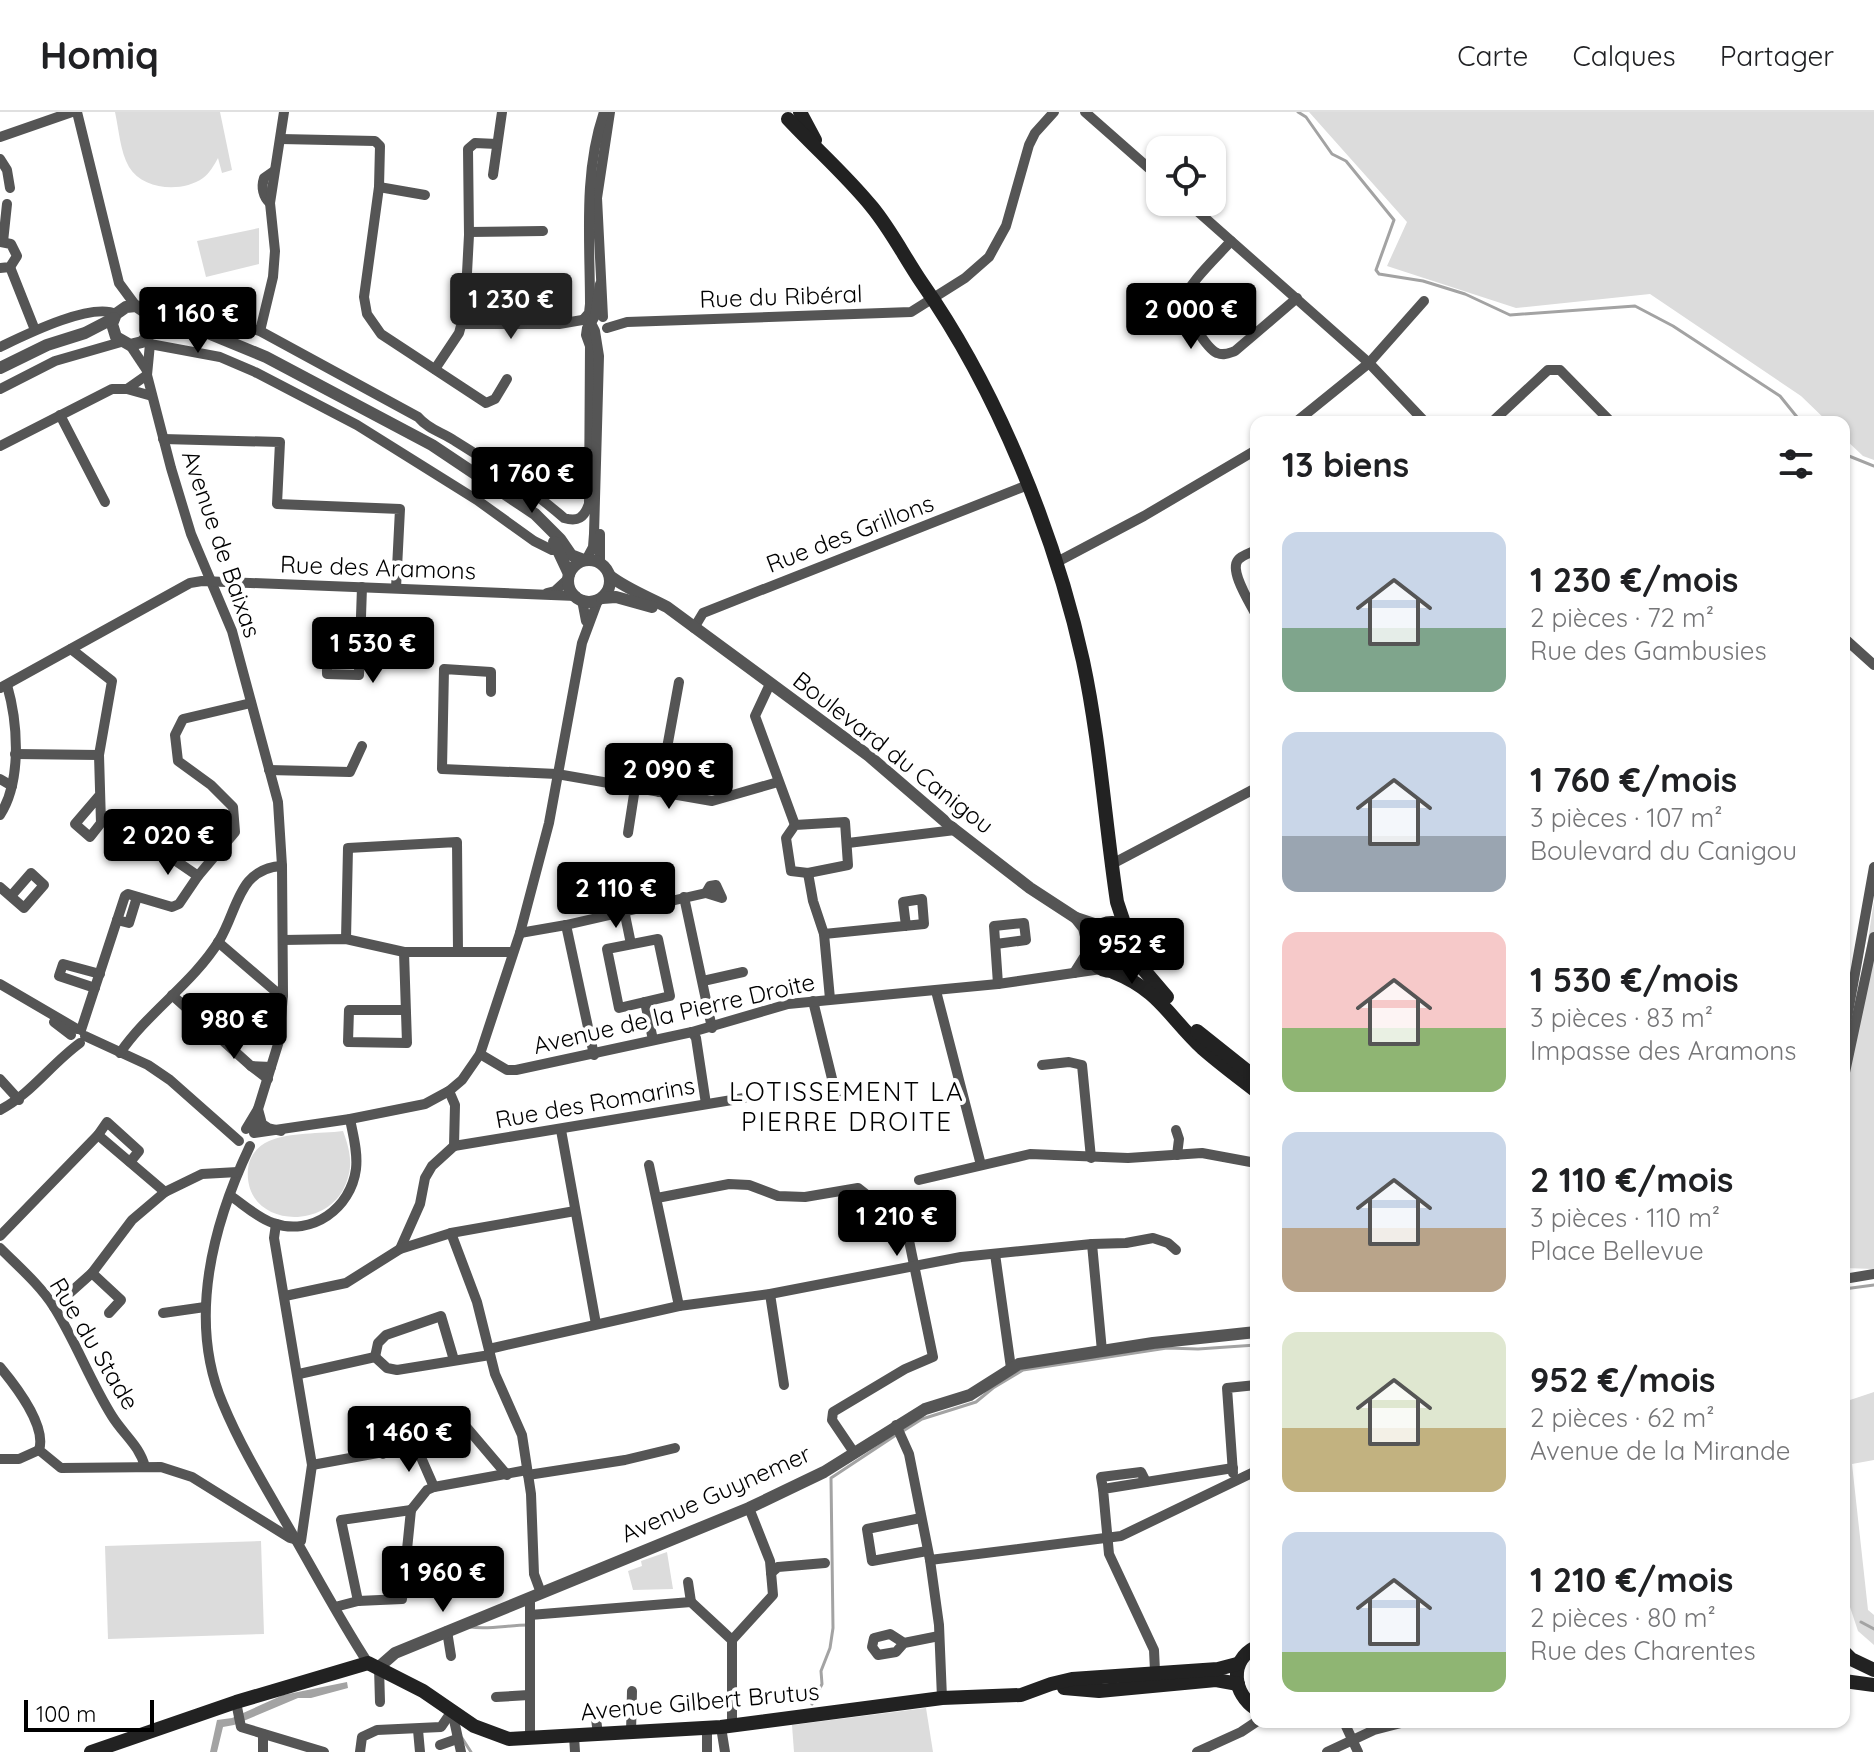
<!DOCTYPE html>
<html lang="fr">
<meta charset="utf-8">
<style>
body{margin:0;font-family:Quicksand,sans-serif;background:#f2f2f2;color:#202124;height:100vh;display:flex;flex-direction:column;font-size:30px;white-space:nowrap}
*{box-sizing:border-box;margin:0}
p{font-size:26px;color:#757577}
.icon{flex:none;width:44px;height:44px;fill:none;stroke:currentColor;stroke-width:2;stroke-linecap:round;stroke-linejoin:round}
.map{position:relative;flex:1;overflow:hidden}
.sheet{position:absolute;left:1250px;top:304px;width:600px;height:1312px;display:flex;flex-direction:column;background:#fff;border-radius:16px;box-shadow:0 2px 6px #0004}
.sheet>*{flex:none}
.tools{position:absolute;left:1146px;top:24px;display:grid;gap:16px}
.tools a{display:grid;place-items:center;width:80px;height:80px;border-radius:16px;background:#fff;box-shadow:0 2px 6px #0004;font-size:40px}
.scale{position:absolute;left:24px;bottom:20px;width:130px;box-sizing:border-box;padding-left:8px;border:4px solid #000;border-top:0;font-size:22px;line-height:28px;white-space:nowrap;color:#000;-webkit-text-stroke:6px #fff;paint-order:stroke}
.price{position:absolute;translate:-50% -68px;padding:0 18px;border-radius:8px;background:#000;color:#fff;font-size:26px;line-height:52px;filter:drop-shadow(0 2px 4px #0008)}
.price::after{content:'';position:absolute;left:50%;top:48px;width:24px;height:18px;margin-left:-12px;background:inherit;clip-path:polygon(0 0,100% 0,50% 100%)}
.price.on{background:#222;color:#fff}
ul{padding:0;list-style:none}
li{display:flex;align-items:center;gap:24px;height:200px;padding:0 32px}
li span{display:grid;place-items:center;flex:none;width:224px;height:160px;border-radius:16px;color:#555}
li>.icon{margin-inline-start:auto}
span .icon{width:96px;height:96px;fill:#fffc;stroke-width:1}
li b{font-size:34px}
h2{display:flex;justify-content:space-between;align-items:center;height:96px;padding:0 32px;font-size:34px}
header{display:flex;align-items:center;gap:48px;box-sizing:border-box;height:112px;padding:0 40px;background:#fff;border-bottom:2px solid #e0e0e0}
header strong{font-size:38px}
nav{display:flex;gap:44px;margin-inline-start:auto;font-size:28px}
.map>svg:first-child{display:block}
.green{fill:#dcdcdc}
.water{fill:#a3a3a3}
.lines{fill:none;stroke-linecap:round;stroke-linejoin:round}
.stream{stroke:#a3a3a3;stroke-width:3}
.minor{stroke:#555;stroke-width:10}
.tertiary{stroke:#555;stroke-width:12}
.secondary{stroke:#222;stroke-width:14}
.labels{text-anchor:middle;stroke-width:8;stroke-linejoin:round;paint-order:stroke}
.street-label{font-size:24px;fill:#000;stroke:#fff}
.neighbourhood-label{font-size:26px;letter-spacing:2px;fill:#000;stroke:#fff}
</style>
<header>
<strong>Homiq</strong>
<nav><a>Carte</a><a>Calques</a><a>Partager</a></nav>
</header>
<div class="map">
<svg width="1874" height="1640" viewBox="0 0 1874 1640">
<rect width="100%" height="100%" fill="#fff"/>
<g class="green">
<path d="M115,0H220L232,58L222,61L218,46C214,53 210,61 203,66C182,81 143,78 129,55C120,39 119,18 115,0Z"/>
<path d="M1309,0H1874V348L1863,344L1844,326V310H1828L1801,284L1650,182L1516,196L1387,154L1407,110Z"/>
<path d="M259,116V152L206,165L197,129Z"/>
<path d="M1874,789V1157L1844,1156V943L1855,910Z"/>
<path d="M343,1019C351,1041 354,1056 343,1078C320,1120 243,1113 248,1057C249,1045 257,1034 269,1029C290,1020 320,1022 343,1019Z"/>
<path d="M1874,1280V1348L1852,1352L1868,1498L1874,1503V1533L1858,1519L1844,1477V1290Z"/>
<path d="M261,1429L264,1522L108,1527L105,1434Z"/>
<path d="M667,1440L673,1477L633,1478L628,1459L642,1454L641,1449Z"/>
<path d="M926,1596L933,1640H794L792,1613Z"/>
</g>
<path class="water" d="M347,1570L348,1576L311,1586H298L234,1613L223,1615L217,1640H210L217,1608L232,1606L283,1583Z"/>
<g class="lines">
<g class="stream">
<path d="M1298,0L1306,5L1332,42L1346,49L1394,108L1376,158L1379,162L1423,169L1465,182L1510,203L1635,194L1673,214L1780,284L1801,310"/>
<path d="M1844,342L1874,354"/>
<path d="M1844,1177L1874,1173"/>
<path d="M903,1319L922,1307L976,1290L993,1276L1023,1258L1167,1236L1198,1237L1256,1233"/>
<path d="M1861,1510L1874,1517"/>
<path d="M470,1515C489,1518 508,1513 528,1513"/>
<path d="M812,1592L822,1572L821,1559L830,1536L833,1516L831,1366L896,1323"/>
<path d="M462,1626L471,1640"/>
</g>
<g class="minor">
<path d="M77,0L119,171L136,194"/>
<path d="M1085,0L1160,66"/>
<path d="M0,25L72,0"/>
<path d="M281,27L375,29L380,34L379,75L364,185L367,202L381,222L486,291L495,287L507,267"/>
<path d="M0,47L7,58L10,76"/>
<path d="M493,63L502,0"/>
<path d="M379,75L425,83"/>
<path d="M1187,90L1369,251L1425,310"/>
<path d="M270,91C263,85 261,75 264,66L274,59"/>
<path d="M469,120L543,119"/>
<path d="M1231,129C1220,142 1186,173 1184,189C1183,199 1207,237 1217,241C1224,244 1229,241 1235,239L1297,186"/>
<path d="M0,130L11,132L17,144L10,155L0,156"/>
<path d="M3,130L7,92"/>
<path d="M10,155L35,218"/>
<path d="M142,196L177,198L260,219L418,305C429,318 442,320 455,329C492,352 531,377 564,406C578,410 584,406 589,392L590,234L586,223L587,216"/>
<path d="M603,205L597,86L610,0"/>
<path d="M583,208L589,201L590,192C590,128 583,61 604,0"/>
<path d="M463,212H559L588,207"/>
<path d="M607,216L627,210L911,200L965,166L989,145L1006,114L1029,33L1035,21L1054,0"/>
<path d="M260,219L273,165L275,139L270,91L284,0"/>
<path d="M147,226L150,232L147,263L171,356L191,422L232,519L278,690L282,754L283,883L279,929L258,997L262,1012L268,1016L281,1019"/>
<path d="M150,232L220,245L255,260L357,313L477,388L534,429L552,438L558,437"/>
<path d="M130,233L146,257"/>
<path d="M0,235C25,223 91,190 116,202"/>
<path d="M435,257L459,221L465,199L469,123L468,37L475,31L497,32"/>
<path d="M147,263L127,277L152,284"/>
<path d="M0,277L55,249L121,230"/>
<path d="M60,303L105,390"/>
<path d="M1296,310L1369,251L1424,189"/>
<path d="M1492,310L1548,258H1560L1611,310"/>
<path d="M163,327L280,330L277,392L400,397L396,476"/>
<path d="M0,334L112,277H127"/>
<path d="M1256,438C1251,441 1242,443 1238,448C1229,459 1250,491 1256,503"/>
<path d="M586,448L593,435L594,422L599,244L595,219L591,211L595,204L600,172"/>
<path d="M600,450V422"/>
<path d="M1057,450L1144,404L1256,338"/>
<path d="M547,481L555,479L568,467"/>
<path d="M582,488L586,509"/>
<path d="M694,516L703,501L1028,373"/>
<path d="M1844,526L1874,553"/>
<path d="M71,537L112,569L99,643L101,711L90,725L75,712L99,684"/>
<path d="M327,539V562L359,563L362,475"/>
<path d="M770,572L755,604L795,713"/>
<path d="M0,576L190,471L202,469L576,484"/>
<path d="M491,580V560L444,557L442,657L557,662L712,689L778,670"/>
<path d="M15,642L99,643"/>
<path d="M269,658L350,660L362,634"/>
<path d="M0,667L12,674"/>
<path d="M659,680L679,570"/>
<path d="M0,703C22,669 18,611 7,573"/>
<path d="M845,710L848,753L808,761L791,759L786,726L795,713Z"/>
<path d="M628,721L635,676"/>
<path d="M848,731L955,718"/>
<path d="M150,737L160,738L198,764"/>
<path d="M1112,752L1256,676"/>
<path d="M808,761L813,789L824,822L830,887"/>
<path d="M716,773L722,786L706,781L710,774Z"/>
<path d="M0,775L24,796L44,773L31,761L11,784"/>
<path d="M684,785L712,916"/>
<path d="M624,798L631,832"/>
<path d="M117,808L129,811L137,785"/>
<path d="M566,813L594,943"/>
<path d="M520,821L566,813L706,781"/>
<path d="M824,822L924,812L922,787L903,790L906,814"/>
<path d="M346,827L348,736L457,730L458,840"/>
<path d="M658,827L670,884L619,896L607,837Z"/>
<path d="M283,828L346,827L404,840H512"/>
<path d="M218,830L274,878L283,883"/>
<path d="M996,832L1026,828L1024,811L994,814L998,872"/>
<path d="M404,840L407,931L348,930L349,898H406"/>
<path d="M1074,861L1088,839"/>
<path d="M703,869L743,860"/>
<path d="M0,872L77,917"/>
<path d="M95,876L59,864L63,852L100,862"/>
<path d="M936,879L981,1053"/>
<path d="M172,883L251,954"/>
<path d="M813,889L837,987"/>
<path d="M645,890L653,928"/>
<path d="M54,910L71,923"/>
<path d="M81,918L125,784L128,782L172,795L179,792L198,764L235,720L233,695L211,673L178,649L175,623L183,607L251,591"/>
<path d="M692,920L696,926L706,992"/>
<path d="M1844,923L1874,755"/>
<path d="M85,924L148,953L170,968L239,1029"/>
<path d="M120,941C148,900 193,871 219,829C238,798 238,756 282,754"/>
<path d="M480,942L507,958H516L692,920L788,892L998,872L1101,857"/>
<path d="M1042,953L1069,950L1082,953L1091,1046"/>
<path d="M1844,965L1874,825"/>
<path d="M0,967L19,988"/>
<path d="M268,967L251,954L271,955"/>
<path d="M0,998C31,982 51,952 80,931"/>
<path d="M246,1017L258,997L254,1021L350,1007L425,992L449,979L462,968L480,942L520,821L549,711L582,531L598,488"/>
<path d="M561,1018L596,1212"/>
<path d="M1176,1018L1179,1027L1177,1043"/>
<path d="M98,1023L165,1080"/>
<path d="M250,1034C213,1112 187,1208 223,1292C240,1333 263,1371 285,1409C313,1457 338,1505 368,1551"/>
<path d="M454,1034L744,986"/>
<path d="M649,1053L679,1194"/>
<path d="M919,1068L1030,1042L1128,1046L1202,1041L1256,1051"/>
<path d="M231,1084C244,1093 258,1106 273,1111C312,1125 351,1096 356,1057C358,1040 353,1023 350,1007"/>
<path d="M657,1086L729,1072L749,1073L778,1084L805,1085L858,1076L906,1114L933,1245L905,1257L833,1300L832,1308L853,1339"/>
<path d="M451,1121L477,1190L495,1262L522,1323L531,1382L534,1462L541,1481"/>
<path d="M0,1124L98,1023L107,1010L139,1039L130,1050"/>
<path d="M1092,1132L1102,1239"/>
<path d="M0,1136C19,1155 40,1173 54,1195C76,1230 90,1269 112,1304C123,1322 140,1334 145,1355"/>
<path d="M400,1137L420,1092L425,1066L432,1054L454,1034L455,993L449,979"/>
<path d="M995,1142L1011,1256"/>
<path d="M92,1161L121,1188L109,1201"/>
<path d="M1844,1167L1874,1162"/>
<path d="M770,1182L784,1273"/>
<path d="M285,1184L346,1171L400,1137L451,1121L575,1099"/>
<path d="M54,1195L92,1161L132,1108L165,1080L202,1062L238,1060"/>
<path d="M163,1201L205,1195"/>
<path d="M489,1237L679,1194L770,1182L961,1145L1092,1132L1126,1131L1153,1126L1168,1131L1176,1138"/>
<path d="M375,1245L378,1231L386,1223L441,1204L454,1248"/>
<path d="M0,1255C15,1273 47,1314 39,1338L61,1356L161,1355L192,1365L290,1426L301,1429L312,1353L274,1126L276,1112"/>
<path d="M299,1262L375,1245L387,1256L397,1258L490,1243"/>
<path d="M896,1313L909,1342L930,1448L939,1513L942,1586"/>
<path d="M416,1334L434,1375"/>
<path d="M383,1342V1323L412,1319"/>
<path d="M0,1347H19L39,1338"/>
<path d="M312,1353L416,1334L412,1319L457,1313L462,1310L507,1363"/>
<path d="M1233,1361L1227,1276L1256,1273"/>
<path d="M528,1363L625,1348L675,1336"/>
<path d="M1103,1377L1101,1365L1141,1360L1146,1370"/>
<path d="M411,1398L427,1378L434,1375L527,1358"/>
<path d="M921,1406L867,1417L872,1449L927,1439"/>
<path d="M930,1448L1121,1424L1256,1359"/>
<path d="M771,1461L778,1455L825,1451"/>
<path d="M688,1470L691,1490"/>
<path d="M358,1489L402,1487L411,1398"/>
<path d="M335,1495L358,1489L341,1408L411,1398"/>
<path d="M530,1503L691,1490L732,1528"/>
<path d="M447,1519L451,1544"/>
<path d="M904,1531L890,1522L874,1526L872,1535L878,1543L896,1540L904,1531L939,1524"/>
<path d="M379,1555L380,1590"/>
<path d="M1155,1559L1154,1538L1109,1442L1103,1377L1233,1356"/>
<path d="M496,1585L529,1583"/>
<path d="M236,1590L241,1615L324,1640"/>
<path d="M595,1598L598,1623"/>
<path d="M452,1599L461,1640"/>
<path d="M1344,1610L1358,1640"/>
<path d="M732,1614V1528L773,1483L770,1449L749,1396"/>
<path d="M721,1615L725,1640"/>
<path d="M707,1617V1640"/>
<path d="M418,1618L420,1640"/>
<path d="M631,1621L632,1579"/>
<path d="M263,1622V1640"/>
<path d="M574,1624L575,1640"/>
<path d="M530,1627V1487"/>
<path d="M440,1633L457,1627"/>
<path d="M360,1640L362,1625L377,1618L441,1615L452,1599"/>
<path d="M1197,1640L1241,1620L1256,1610"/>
<path d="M1327,1640L1374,1618L1405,1610"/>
</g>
<g class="tertiary">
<path d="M150,204L151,220L142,230L130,233L116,225L112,212L116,202L126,195L136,194L170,217L203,219L266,245L432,333L535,402L560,427L571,443L584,448"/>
<path d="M0,256L47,233L85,221L114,206"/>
<path d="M554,430L569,462"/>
<circle cx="589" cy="469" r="21"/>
<path d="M610,464C627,477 648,485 667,495L869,644L955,718L1030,776L1076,806L1100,814"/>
<path d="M602,486L616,485L652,495"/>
<path d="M1076,806L1084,816L1088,832"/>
<path d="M379,1555L395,1541L749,1396L824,1360L925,1297L970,1283L1019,1252L1153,1231L1256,1220"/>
</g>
<g class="secondary">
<path d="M800,0L815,28"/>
<path d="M788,7C816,37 846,63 872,95C891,118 905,146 922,171C997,278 1055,422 1083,549C1100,629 1105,710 1117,790L1125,814"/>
<circle cx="1112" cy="835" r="24"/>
<path d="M1136,839L1144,858L1167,885"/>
<path d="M1113,860C1159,878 1169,905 1202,936C1219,951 1238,965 1256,979"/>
<path d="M1197,919L1256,966"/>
<path d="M1256,1535C1228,1549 1233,1582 1256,1597"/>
<path d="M1844,1540L1851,1547L1874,1558"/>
<path d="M1844,1569L1874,1573"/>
<path d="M1064,1576L1099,1579L1216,1568L1238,1572"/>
<path d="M91,1640L236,1590L368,1551L423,1579L474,1614L509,1627L721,1615L942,1586L1021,1583L1051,1572L1072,1567L1218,1557L1237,1552"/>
</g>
</g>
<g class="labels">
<g class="street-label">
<text transform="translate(781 185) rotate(-2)" y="8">Rue du Ribéral</text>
<text transform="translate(850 422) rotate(-21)" y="8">Rue des Grillons</text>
<text transform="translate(221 432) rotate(71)" y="8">Avenue de Baixas</text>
<text transform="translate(378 456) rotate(2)" y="8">Rue des Aramons</text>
<text transform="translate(893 641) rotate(38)" y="8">Boulevard du Canigou</text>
<text transform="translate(674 902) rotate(-13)" y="8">Avenue de la Pierre Droite</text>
<text transform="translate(595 991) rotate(-10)" y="8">Rue des Romarins</text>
<text transform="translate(94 1232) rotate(59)" y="8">Rue du Stade</text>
<text transform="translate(716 1382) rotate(-24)" y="8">Avenue Guynemer</text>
<text transform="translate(700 1590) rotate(-5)" y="8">Avenue Gilbert Brutus</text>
</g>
<g class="neighbourhood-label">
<text x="847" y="989">LOTISSEMENT LA<tspan x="847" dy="30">PIERRE DROITE</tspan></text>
</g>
</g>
</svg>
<div class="tools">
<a><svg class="icon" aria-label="locate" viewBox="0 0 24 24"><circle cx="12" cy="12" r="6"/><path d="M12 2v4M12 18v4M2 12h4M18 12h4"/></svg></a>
</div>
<div class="scale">100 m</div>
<b class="price on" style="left:511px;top:229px">1 230 €</b>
<b class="price" style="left:1191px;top:239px">2 000 €</b>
<b class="price" style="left:198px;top:243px">1 160 €</b>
<b class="price" style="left:532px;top:403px">1 760 €</b>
<b class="price" style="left:373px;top:573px">1 530 €</b>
<b class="price" style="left:669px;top:699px">2 090 €</b>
<b class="price" style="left:168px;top:765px">2 020 €</b>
<b class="price" style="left:616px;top:818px">2 110 €</b>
<b class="price" style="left:1132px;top:874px">952 €</b>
<b class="price" style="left:234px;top:949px">980 €</b>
<b class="price" style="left:897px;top:1146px">1 210 €</b>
<b class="price" style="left:409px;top:1362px">1 460 €</b>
<b class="price" style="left:443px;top:1502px">1 960 €</b>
<section class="sheet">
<h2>13 biens<svg class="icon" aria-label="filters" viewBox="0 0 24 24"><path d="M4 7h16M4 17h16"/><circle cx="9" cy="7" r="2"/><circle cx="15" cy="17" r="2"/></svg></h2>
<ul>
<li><span style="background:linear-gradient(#c9d6e8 60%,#7fa58c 0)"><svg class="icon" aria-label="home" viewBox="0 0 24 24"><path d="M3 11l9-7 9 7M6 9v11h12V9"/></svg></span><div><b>1 230 €/mois</b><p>2 pièces · 72 m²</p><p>Rue des Gambusies</p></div></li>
<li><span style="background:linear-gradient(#c9d6e8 65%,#9aa5b1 0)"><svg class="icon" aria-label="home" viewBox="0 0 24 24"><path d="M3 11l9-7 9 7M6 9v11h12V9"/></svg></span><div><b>1 760 €/mois</b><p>3 pièces · 107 m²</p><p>Boulevard du Canigou</p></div></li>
<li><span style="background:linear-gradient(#f6c9c9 60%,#8fb573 0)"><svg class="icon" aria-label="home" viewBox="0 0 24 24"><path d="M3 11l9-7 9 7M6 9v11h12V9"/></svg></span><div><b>1 530 €/mois</b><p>3 pièces · 83 m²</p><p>Impasse des Aramons</p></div></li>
<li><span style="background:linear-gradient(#c9d6e8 60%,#b9a48a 0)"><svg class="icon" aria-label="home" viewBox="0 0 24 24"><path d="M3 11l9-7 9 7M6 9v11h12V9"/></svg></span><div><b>2 110 €/mois</b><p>3 pièces · 110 m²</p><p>Place Bellevue</p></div></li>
<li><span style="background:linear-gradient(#dfe7d0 60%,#c2b280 0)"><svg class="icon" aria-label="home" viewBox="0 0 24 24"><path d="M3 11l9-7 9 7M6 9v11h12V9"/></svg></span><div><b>952 €/mois</b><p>2 pièces · 62 m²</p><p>Avenue de la Mirande</p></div></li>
<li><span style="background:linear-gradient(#c9d6e8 75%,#8fb573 0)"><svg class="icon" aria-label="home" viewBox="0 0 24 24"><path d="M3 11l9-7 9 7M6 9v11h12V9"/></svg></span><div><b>1 210 €/mois</b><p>2 pièces · 80 m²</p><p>Rue des Charentes</p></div></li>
</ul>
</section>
</div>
